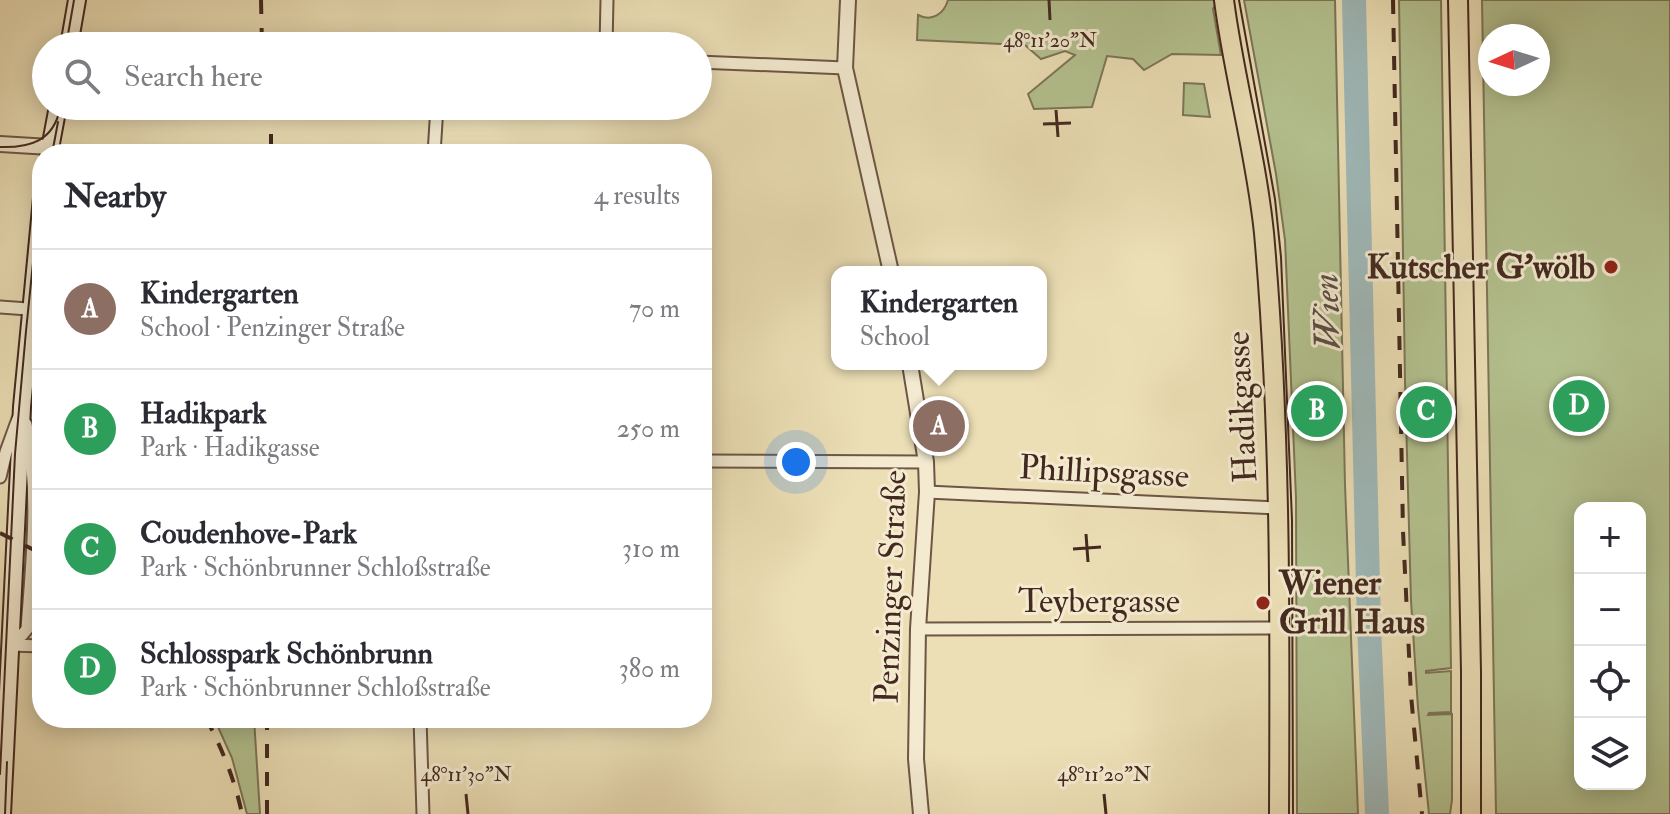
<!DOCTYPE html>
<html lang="en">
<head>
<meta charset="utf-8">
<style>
	body { margin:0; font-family:"IM FELL Double Pica",serif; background:#f7f7f7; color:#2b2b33 }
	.controls { position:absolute; right:24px; bottom:24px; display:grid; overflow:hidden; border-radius:16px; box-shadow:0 4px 20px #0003 }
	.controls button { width:72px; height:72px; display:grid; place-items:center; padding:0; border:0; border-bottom:2px solid #e1e1e2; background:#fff; color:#2b2b33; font:40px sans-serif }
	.compass { position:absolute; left:1478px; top:24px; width:72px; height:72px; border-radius:50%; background:#fff; box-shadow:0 4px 20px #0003; rotate:266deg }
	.you { position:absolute; left:796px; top:462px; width:28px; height:28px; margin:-20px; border:6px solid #fff; border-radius:50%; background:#1a73e8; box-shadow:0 0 0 12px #1a73e833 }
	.badge { display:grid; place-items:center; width:52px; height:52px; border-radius:50%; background:#2563eb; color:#fff; font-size:26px; font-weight:700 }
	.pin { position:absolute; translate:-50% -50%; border:4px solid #fff; box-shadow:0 2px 8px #0006 }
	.popup { position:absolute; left:831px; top:266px; width:216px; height:104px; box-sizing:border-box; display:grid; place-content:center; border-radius:16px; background:#fff; filter:drop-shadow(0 2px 6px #0005); font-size:26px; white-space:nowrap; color:#7c7c81 }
	.popup b { font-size:30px; color:#2b2b33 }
	.popup::after { content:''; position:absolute; left:50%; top:100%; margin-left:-16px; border:16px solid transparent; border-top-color:#fff }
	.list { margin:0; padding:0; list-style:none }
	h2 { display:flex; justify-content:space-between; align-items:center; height:104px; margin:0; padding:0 32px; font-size:34px }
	h2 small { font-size:26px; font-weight:400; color:#7c7c81 }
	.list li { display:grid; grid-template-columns:52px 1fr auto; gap:24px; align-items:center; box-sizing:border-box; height:120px; padding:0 32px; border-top:2px solid #e1e1e2 }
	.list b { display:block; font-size:30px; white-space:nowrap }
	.list p { margin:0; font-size:26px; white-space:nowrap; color:#7c7c81 }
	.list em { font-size:26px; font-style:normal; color:#7c7c81 }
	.icon { flex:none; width:44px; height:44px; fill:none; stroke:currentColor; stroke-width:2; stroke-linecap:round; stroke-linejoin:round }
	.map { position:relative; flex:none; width:1670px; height:814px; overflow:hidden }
	.search { position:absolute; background:#fff; box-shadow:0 4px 20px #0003; left:32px; top:32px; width:680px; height:88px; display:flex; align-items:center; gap:20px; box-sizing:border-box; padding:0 28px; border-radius:44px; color:#7c7c81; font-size:30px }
	.panel { position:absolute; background:#fff; box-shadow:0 4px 20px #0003; left:32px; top:144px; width:680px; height:584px; border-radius:32px }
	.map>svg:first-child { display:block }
</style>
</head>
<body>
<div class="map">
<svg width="1670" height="814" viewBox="0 0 1670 814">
	<rect width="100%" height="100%" fill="#ecdfb6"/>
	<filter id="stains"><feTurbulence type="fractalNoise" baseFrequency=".0025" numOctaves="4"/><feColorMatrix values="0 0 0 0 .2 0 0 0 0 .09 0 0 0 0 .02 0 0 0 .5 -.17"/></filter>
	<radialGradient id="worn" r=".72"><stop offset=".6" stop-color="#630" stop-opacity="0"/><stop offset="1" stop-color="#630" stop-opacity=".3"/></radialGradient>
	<g fill="#b4c290" stroke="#7c7658" stroke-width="2" fill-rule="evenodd">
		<path d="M948,0H1214L1215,5L1213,9L1221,55L1172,54L1144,70L1133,59L1107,56L1092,107L1034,109L1028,94L1075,55L1065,51L1041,59L1025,45L917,40L918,15C932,22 944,14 948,0Z"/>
		<path d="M1244,0H1335L1345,485L1358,814H1297L1296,498L1285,240L1276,174Z"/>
		<path d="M1399,0H1441L1451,668L1426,671V673L1451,671V712L1429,713L1428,715L1452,714V800L1450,814H1429L1418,708L1411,601L1405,381Z"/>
		<path d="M1482,0H1670V814H1496ZM1490,36H1538V84H1490ZM1580,508H1640V784H1580Z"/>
		<path d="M1184,83L1204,84L1210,117L1183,115Z"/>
		<path d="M214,718H254L260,814H247L232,758Z"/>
	</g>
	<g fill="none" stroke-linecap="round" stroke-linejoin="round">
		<path stroke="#9fb9ba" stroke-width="24" d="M1354,0L1369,625L1377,814"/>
		<g stroke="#6d5645" stroke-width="15">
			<g id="minor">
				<path d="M606,46L607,0"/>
				<path d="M698,62L845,68"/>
				<path d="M434,154L437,106"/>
				<path d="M0,307L42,310"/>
				<path d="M702,461L926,462"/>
				<path d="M0,477L6,452L18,419"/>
				<path d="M927,492L1278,508"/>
				<path d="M918,629L1280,628"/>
				<path d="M9,645L22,635L27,629C32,559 40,493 26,424"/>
				<path d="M10,645L42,646"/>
				<path d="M420,718L423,814"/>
			</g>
		</g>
		<g stroke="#6d5645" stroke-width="18">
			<g id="tertiary">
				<path d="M848,0L845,68L891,272"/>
				<path d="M0,144L50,147"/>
				<path d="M910,364L926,462L927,492L918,629L916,759L921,814"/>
			</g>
		</g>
		<g stroke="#43291f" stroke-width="20">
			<g id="secondary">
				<path d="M69,46L77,0"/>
				<path d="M49,154L58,106"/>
				<path d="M2,814L22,407L42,198"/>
			</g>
		</g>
		<g stroke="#43291f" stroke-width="22">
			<g id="primary">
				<path d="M1224,0C1234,78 1256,154 1264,233C1281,426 1280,620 1279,814"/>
				<path d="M1458,0L1471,672V814"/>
			</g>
		</g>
		<use href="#minor" stroke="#f3ead0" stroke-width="11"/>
		<use href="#tertiary" stroke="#f3ead0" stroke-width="14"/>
		<use href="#secondary" stroke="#f3ead0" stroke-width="16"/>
		<use href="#primary" stroke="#ecdfb6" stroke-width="18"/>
		<g stroke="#43291f" stroke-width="2">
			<path d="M1239,0L1275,199L1281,257L1292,520L1293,814"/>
			<path d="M66,46L74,0"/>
			<path d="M0,147C30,148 53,141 60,109"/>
			<path d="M52,154L58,122"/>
			<path d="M0,774L15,454L26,331L42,175"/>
			<path d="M5,814L7,762"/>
		</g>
		<g stroke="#43291f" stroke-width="4" stroke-dasharray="14 14" stroke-linecap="butt">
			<path d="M261,0L262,46"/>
			<path d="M1393,0L1403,531L1411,695L1422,814"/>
			<path d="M271,106V154"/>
			<path d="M0,533L42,554"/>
			<path d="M206,718C222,749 235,780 242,814"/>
			<path d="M267,814V718"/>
		</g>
	</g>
	<path fill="none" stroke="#43291f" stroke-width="3" d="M1049,0L1050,20M1056,110L1058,137M1043,124L1071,123M1086,534L1088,562M1073,549L1101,547M466,794L468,814M1104,794L1106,814"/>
	<g fill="#8f2418" stroke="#f3ead0" stroke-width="3">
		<circle cx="1611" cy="267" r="8"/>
		<circle cx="1263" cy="603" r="8"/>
	</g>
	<g text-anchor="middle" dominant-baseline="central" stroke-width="6" stroke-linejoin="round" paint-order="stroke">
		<g font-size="34" font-weight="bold" fill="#43291f" stroke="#f3ead0" text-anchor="end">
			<text x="1595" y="267">Kutscher G'wölb</text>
			<text x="1279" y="583" text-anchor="start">Wiener<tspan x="1279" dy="39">Grill Haus</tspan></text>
		</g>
		<g font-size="34" fill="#43291f" stroke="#f3ead0">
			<text transform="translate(1242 407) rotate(-93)">Hadikgasse</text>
			<text transform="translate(1104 472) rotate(3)">Phillipsgasse</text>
			<text transform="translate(891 587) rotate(-88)">Penzinger Straße</text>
			<text x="1099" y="601">Teybergasse</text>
		</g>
		<g font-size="36" font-style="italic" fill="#5a4d46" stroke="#f3ead0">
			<text transform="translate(1327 312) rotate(-92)">Wien</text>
		</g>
	</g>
	<g font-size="20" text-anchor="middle" fill="#43291f" stroke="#f3ead0" stroke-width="6" stroke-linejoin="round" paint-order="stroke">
		<text x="1050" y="47">48°11'20"N</text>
		<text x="466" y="781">48°11'30"N</text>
		<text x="1104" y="781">48°11'20"N</text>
	</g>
	<rect width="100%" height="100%" filter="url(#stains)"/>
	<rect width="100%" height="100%" fill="url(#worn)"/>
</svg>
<div class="controls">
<button>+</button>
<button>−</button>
<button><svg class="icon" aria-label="locate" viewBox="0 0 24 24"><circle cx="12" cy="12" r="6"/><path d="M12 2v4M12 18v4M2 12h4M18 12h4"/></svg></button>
<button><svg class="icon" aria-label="layers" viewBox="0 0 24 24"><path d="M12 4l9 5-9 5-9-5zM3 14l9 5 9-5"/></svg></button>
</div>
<svg class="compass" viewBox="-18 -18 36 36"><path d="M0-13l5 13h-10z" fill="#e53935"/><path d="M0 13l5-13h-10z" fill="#7c7c81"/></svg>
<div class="you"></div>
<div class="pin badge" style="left:939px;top:426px;background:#8d6e63">A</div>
<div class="popup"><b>Kindergarten</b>School</div>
<div class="pin badge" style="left:1317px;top:411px;background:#2e9e5b">B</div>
<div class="pin badge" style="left:1426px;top:412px;background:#2e9e5b">C</div>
<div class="pin badge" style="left:1579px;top:406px;background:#2e9e5b">D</div>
<div class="search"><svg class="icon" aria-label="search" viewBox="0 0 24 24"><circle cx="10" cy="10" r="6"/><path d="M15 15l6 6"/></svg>Search here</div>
<section class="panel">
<h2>Nearby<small>4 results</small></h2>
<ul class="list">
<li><span class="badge" style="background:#8d6e63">A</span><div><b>Kindergarten</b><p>School · Penzinger Straße</p></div><em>70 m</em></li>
<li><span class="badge" style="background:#2e9e5b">B</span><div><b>Hadikpark</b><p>Park · Hadikgasse</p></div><em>250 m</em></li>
<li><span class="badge" style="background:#2e9e5b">C</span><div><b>Coudenhove-Park</b><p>Park · Schönbrunner Schloßstraße</p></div><em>310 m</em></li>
<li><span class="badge" style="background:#2e9e5b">D</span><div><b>Schlosspark Schönbrunn</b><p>Park · Schönbrunner Schloßstraße</p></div><em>380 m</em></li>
</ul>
</section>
</div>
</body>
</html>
